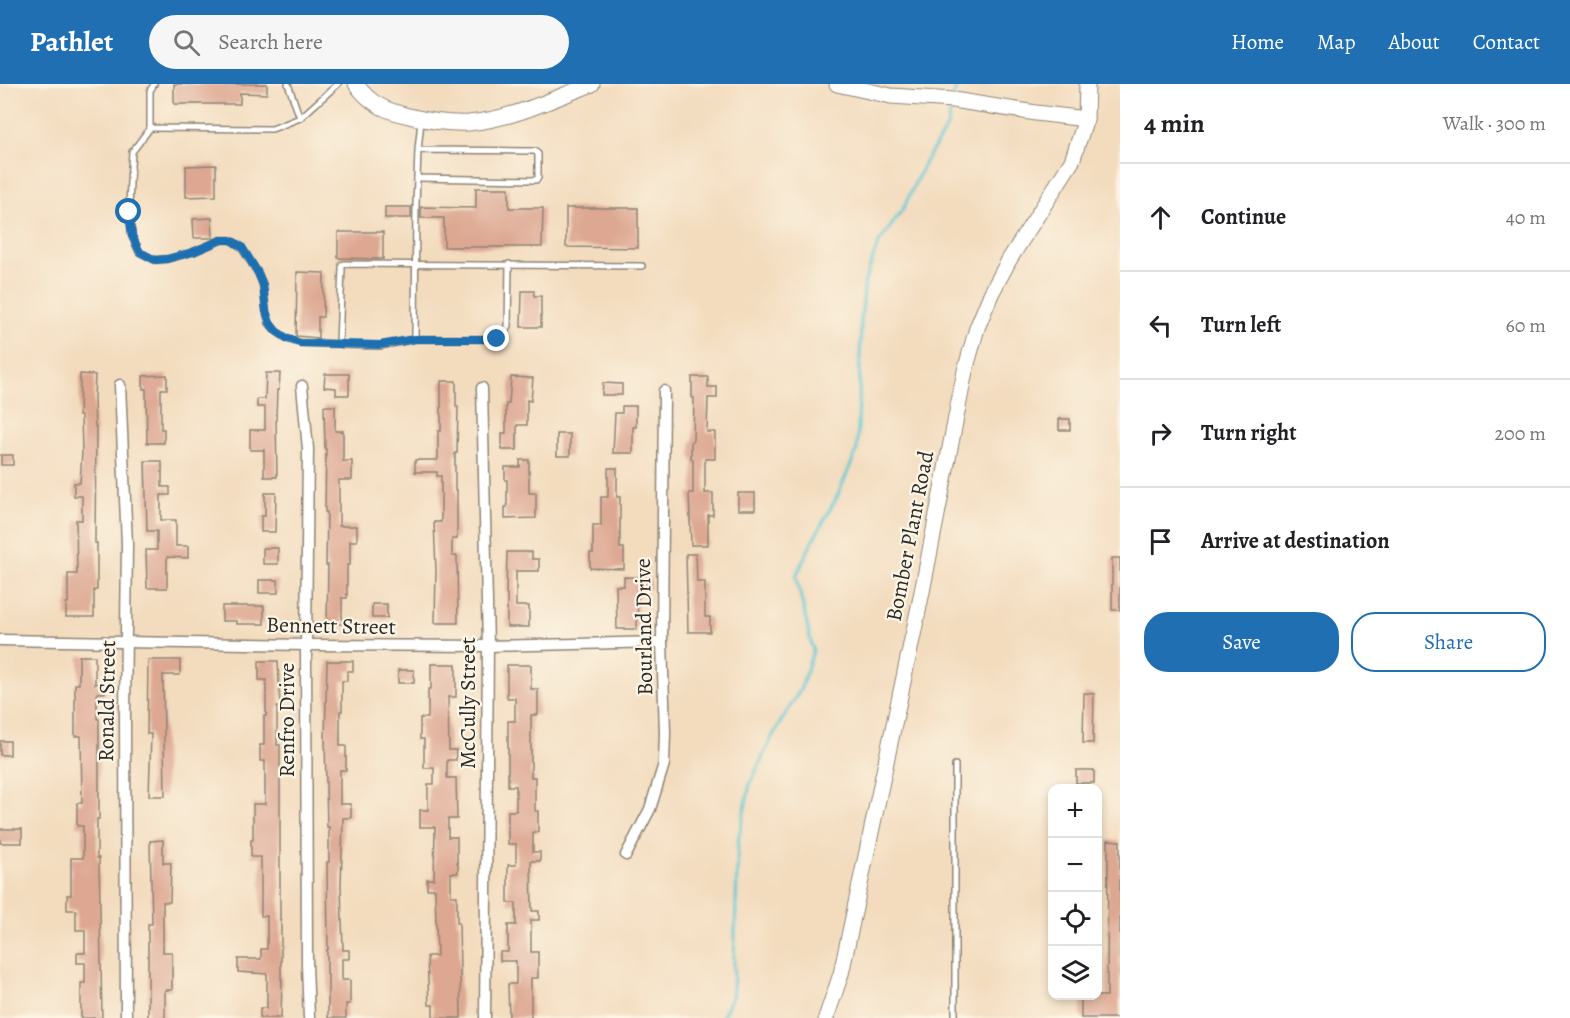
<!DOCTYPE html>
<html lang="en">
<head>
<meta charset="utf-8">
<style>
	body { margin:0; font-family:Alegreya,serif; background:#f6f6f6; color:#202124 }
	.controls { position:absolute; right:18px; bottom:18px; display:grid; overflow:hidden; border-radius:12px; box-shadow:0 3px 9px #0003 }
	.controls button { width:54px; height:54px; display:grid; place-items:center; padding:0; border:0; border-bottom:2px solid #e0e0e0; background:#fff; color:#202124; font:30px sans-serif }
	.stop { position:absolute; width:18px; height:18px; margin:-14px; border:4px solid #1f6fb2; border-radius:50%; background:#fff }
	.stop.end { background:#1f6fb2; border-color:#fff; box-shadow:0 2px 6px #0008 }
	.list { margin:0; padding:0; list-style:none }
	h2 { display:flex; justify-content:space-between; align-items:center; height:78px; margin:0; padding:0 24px; font-size:26px }
	h2 small { font-size:20px; font-weight:400; color:#757577 }
	.list li { display:grid; grid-template-columns:39px 1fr auto; gap:18px; align-items:center; box-sizing:border-box; height:108px; padding:0 24px; border-top:2px solid #e0e0e0 }
	.list b { display:block; font-size:22px; white-space:nowrap }
	.list em { font-size:20px; font-style:normal; color:#757577 }
	.actions { display:flex; gap:12px; padding:18px 24px }
	.actions a { flex:1; padding:14px 0; border:2px solid #1f6fb2; border-radius:24px; text-align:center; font-size:21px; color:#1f6fb2 }
	.actions .main { background:#1f6fb2; color:#fff }
	.icon { flex:none; width:33px; height:33px; fill:none; stroke:currentColor; stroke-width:2; stroke-linecap:round; stroke-linejoin:round }
	.map { position:relative; flex:none; width:1120px; height:934px; overflow:hidden }
	header { display:flex; align-items:center; gap:36px; box-sizing:border-box; height:84px; padding:0 30px; background:#1f6fb2; color:#fff }
	header strong { font-size:28px }
	nav { display:flex; gap:33px; margin-inline-start:auto; font-size:21px }
	.search { width:420px; height:54px; background:#f6f6f6; display:flex; align-items:center; gap:15px; box-sizing:border-box; padding:0 21px; border-radius:33px; color:#757577; font-size:22px }
	main { display:flex }
	aside { flex:1; background:#fff }
	.map>svg:first-child { display:block }
</style>
</head>
<body>
<header>
<strong>Pathlet</strong>
<div class="search"><svg class="icon" aria-label="search" viewBox="0 0 24 24"><circle cx="10" cy="10" r="6"/><path d="M15 15l6 6"/></svg>Search here</div>
<nav><a>Home</a><a>Map</a><a>About</a><a>Contact</a></nav>
</header>
<main>
<div class="map">
<svg width="1120" height="934" viewBox="0 0 1120 934">
	<rect width="100%" height="100%" fill="#fcf5e5"/>
	<filter id="ink" filterUnits="userSpaceOnUse"><feTurbulence type="fractalNoise" baseFrequency=".0167" numOctaves="2"/><feDisplacementMap in="SourceGraphic" scale="12" xChannelSelector="R" yChannelSelector="G"/><feConvolveMatrix kernelMatrix="1 2 1 2 8 2 1 2 1" color-interpolation-filters="sRGB"/></filter>
	<filter id="wash" filterUnits="userSpaceOnUse"><feTurbulence type="fractalNoise" baseFrequency=".008" numOctaves="4" result="noise"/><feDisplacementMap in="SourceGraphic" scale="24" xChannelSelector="R" yChannelSelector="G"/><feGaussianBlur stdDeviation="1.35" result="paint"/><feColorMatrix in="noise" values="0 0 0 0 0 0 0 0 0 0 0 0 0 0 0 0 0 1.4 0 .05"/><feComposite in="paint" operator="in"/></filter>
	<g filter="url(#wash)">
		<rect width="100%" height="100%" fill="#f3dcbe"/>
		<g fill="none" stroke-linecap="round" stroke-linejoin="round">
			<g stroke="#5ac6d2" stroke-width="3">
				<path d="M954,11L956,0"/>
				<path d="M722,934L733,910L738,757L750,700L773,651L801,604L813,567L796,492L812,458L837,413L857,366L859,316L861,235L865,197L878,160L903,125L925,78L947,43L951,26"/>
			</g>
		</g>
		<g id="blocks">
			<g fill="#dda792">
				<path d="M174,0H267V10L240,9V20H174Z"/>
				<path d="M216,81V112L186,113V82Z"/>
				<path d="M476,104H509V124H543L542,163H444V134H421V123L476,124Z"/>
				<rect x="385" y="123" width="26" height="11"/>
				<path d="M566,124H638V164L566,163Z"/>
				<path d="M212,134L213,154H194L193,135Z"/>
				<path d="M338,148H383V175L338,174Z"/>
				<path d="M297,188L324,189L323,233H318V254L296,252Z"/>
				<path d="M522,207H534V212H541V243H521Z"/>
				<path d="M266,289H280L279,306H277L276,334L277,393H264V366H250V346H265V323H257V315H265Z"/>
				<path d="M80,290L95,291L94,315L95,343H96L95,459H97V506H94V533H66V519H68V490H77L76,436H82V412H74V399H80L82,368L81,332H79Z"/>
				<path d="M325,290H349V311H336V304L324,303Z"/>
				<path d="M167,291V305H161V345H164V359H147L146,305H143V292Z"/>
				<path d="M511,293L533,294L531,317L527,316V341H517V366H502V349H506V320H509Z"/>
				<path d="M692,293H708V303H717V314H708L707,348H715V375H705V409H713V431H708V461H691L689,409H693V375H691V357H693L694,314H692Z"/>
				<path d="M441,297H456V323H458L457,369H455V406H457V455H452V472H457L458,539H435L436,486L434,438H441V392H437V388H415V376H437L438,375V347H441Z"/>
				<path d="M603,299L622,300V311H602Z"/>
				<path d="M324,322H335V347H343V377H352V396H339V442H357V457H350V481H347V514H342V540H327L328,481H326L327,428H325L326,365H325Z"/>
				<path d="M622,322H636V343H633V369H613L615,329H622Z"/>
				<rect x="1059" y="335" width="11" height="11"/>
				<rect x="557" y="350" width="13" height="22"/>
				<rect x="1" y="371" width="12" height="10"/>
				<path d="M520,376H529V409H536V434L505,435V423H507V396H505V383H520Z"/>
				<path d="M145,377H162V403H170V411H161V436H176V462H188V474L167,473V504H147L146,466H157V447H147Z"/>
				<path d="M608,384H617V413H620V464H624V485L590,484V469H593V441H601V413H608Z"/>
				<path d="M265,409H276L275,448H261V432H265Z"/>
				<rect x="738" y="409" width="17" height="17"/>
				<rect x="263" y="464" width="15" height="16"/>
				<path d="M507,468H532V475H539V487H516V522H529V543H507V510H506Z"/>
				<path d="M686,470H696L697,498H705V533H710V548H688Z"/>
				<rect x="1112" y="474" width="8" height="52"/>
				<path d="M624,493L651,494L650,505H638L637,545H617L616,502H624Z"/>
				<rect x="259" y="496" width="19" height="13"/>
				<rect x="372" y="520" width="15" height="14"/>
				<path d="M222,522H264V540H237V537H222Z"/>
				<path d="M79,572H95V600H105V609H97V635H99V735H97V774H99L102,934H81V899H85V879H77V869H85V846H76V826H67V811H71V774H83V742H77V719H82L81,652H75V600H79Z"/>
				<path d="M148,576H180V591H163L165,712H149L151,650H147Z"/>
				<path d="M259,577H278L280,623H277V661H280V837H281V895H282L281,934H260V924H267V890L238,888V875H261V865H267V832H261V773H251V756H253V720H265V677H260V661H264V632H266V596H259Z"/>
				<path d="M327,577H353V587H347V597H342V627H340V662H346V686H340V720H351V734H343L341,802L343,866H349V875H342V896H350V920H346V934H328V890H327V866H328L327,778H329V743H327L325,656Z"/>
				<path d="M431,580H456V613H448L449,666H456V676H447V694H456L457,735H448V753H457V779H458V789H451V812H457V839H459L461,934H433V921H429L427,872H437L435,805H427V795H434L435,743H420V726H428V700H434V684H424V655H420V634H428V605H431Z"/>
				<path d="M507,581H531V605H538V631H531V693H535V727H538V748H533V768H540V777H531L532,827H539V836H531V868H538V894H531V934H509L508,900H516V877H500V868H508V841H516V819H508V781H516V760H508V727H516V702H508V637H515V614H507Z"/>
				<rect x="398" y="586" width="16" height="13"/>
				<path d="M1084,609L1094,610L1093,659H1083Z"/>
				<rect x="0" y="657" width="10" height="14"/>
				<rect x="1076" y="686" width="18" height="13"/>
				<rect x="0" y="745" width="22" height="14"/>
				<path d="M163,756V779H171L170,818H163V868H172V906H165V934H148V840H152L150,757Z"/>
				<path d="M1108,756L1120,757V934H1081V912H1107Z"/>
			</g>
		</g>
	</g>
	<g filter="url(#ink)">
		<use href="#blocks" fill-opacity="0" stroke="#8f8474" stroke-width="1.5"/>
		<g fill="none" stroke-linecap="round" stroke-linejoin="round">
			<g stroke="#8f8474" stroke-width="8">
				<g id="lane">
					<path d="M154,0L150,7V44L272,45L300,34"/>
					<path d="M288,0L300,34L338,0"/>
					<path d="M150,44L132,68L130,97L129,128L132,152L139,168L155,176L167,175L193,168L221,156H230L234,158L241,163L258,189L263,201L266,227L269,239L276,247L288,255L300,259L340,260"/>
					<path d="M418,66L535,67L538,70V94L536,96L417,94L418,66L421,37"/>
					<path d="M509,180L508,242L502,255H415L380,262L343,261L339,258L342,185V181L344,180L642,182"/>
					<path d="M415,255L416,121L417,94"/>
					<path d="M955,681V934"/>
				</g>
			</g>
			<g stroke="#8f8474" stroke-width="13">
				<g id="street">
					<path d="M120,301L127,460L125,632L126,934"/>
					<path d="M302,302L308,365L306,561L307,881L309,934"/>
					<path d="M482,304L488,562L485,934"/>
					<path d="M0,556L306,561L488,562L662,558"/>
					<path d="M626,771L650,725L664,680L665,648L662,558L664,307"/>
				</g>
			</g>
			<g stroke="#8f8474" stroke-width="17">
				<g id="secondary">
					<path d="M356,0C370,20 386,27 409,32C429,37 449,40 469,39C512,35 553,15 592,0"/>
					<path d="M837,0L891,12L953,16L1036,29L1086,35"/>
					<path d="M826,934L841,890L921,513L965,287L977,244L991,210L1009,176L1072,77L1086,35L1087,0"/>
				</g>
			</g>
			<use href="#lane" stroke="#fff" stroke-width="5"/>
			<use href="#street" stroke="#fff" stroke-width="10"/>
			<use href="#secondary" stroke="#fff" stroke-width="15"/>
		</g>
	</g>
	<g fill="none" stroke-linecap="round" stroke-linejoin="round" filter="url(#ink)">
		<path stroke="#1f6fb2" stroke-width="8" d="M129,128L132,152L140,168L155,176L167,175L193,168L221,156H230L234,158L242,163L258,189L263,201L266,227L270,239L276,247L288,255L300,259L380,261L415,255H497"/>
	</g>
	<g text-anchor="middle" dominant-baseline="central" stroke-width="4.5" stroke-linejoin="round" paint-order="stroke">
		<g font-size="22" fill="#2b2b2b" stroke="#fcf5e5">
			<text transform="translate(910 452) rotate(-79)">Bomber Plant Road</text>
			<text transform="translate(331 542) rotate(1)">Bennett Street</text>
			<text transform="translate(644 543) rotate(-91)">Bourland Drive</text>
			<text transform="translate(107 617) rotate(-89)">Ronald Street</text>
			<text transform="translate(468 619) rotate(-90)">McCully Street</text>
			<text transform="translate(287 636) rotate(-90)">Renfro Drive</text>
		</g>
	</g>
</svg>
<div class="controls">
<button>+</button>
<button>−</button>
<button><svg class="icon" aria-label="locate" viewBox="0 0 24 24"><circle cx="12" cy="12" r="6"/><path d="M12 2v4M12 18v4M2 12h4M18 12h4"/></svg></button>
<button><svg class="icon" aria-label="layers" viewBox="0 0 24 24"><path d="M12 4l9 5-9 5-9-5zM3 14l9 5 9-5"/></svg></button>
</div>
<div class="stop" style="left:129px;top:128px"></div>
<div class="stop end" style="left:497px;top:255px"></div>
</div>
<aside>
<h2>4 min<small>Walk · 300 m</small></h2>
<ul class="list">
<li><svg class="icon" aria-label="ahead" viewBox="0 0 24 24"><path d="M12 20V5M6 11l6-6 6 6"/></svg><div><b>Continue</b></div><em>40 m</em></li>
<li><svg class="icon" aria-label="left" viewBox="0 0 24 24"><path d="M17 20v-9H6M10 6l-5 5 5 5"/></svg><div><b>Turn left</b></div><em>60 m</em></li>
<li><svg class="icon" aria-label="right" viewBox="0 0 24 24"><path d="M7 20v-9h11M14 6l5 5-5 5"/></svg><div><b>Turn right</b></div><em>200 m</em></li>
<li><svg class="icon" aria-label="arrive" viewBox="0 0 24 24"><path d="M6 21V4h12l-3 4 3 4H6"/></svg><div><b>Arrive at destination</b></div></li>
</ul>
<div class="actions"><a class="main">Save</a><a>Share</a></div>
</aside>
</main>
</body>
</html>
